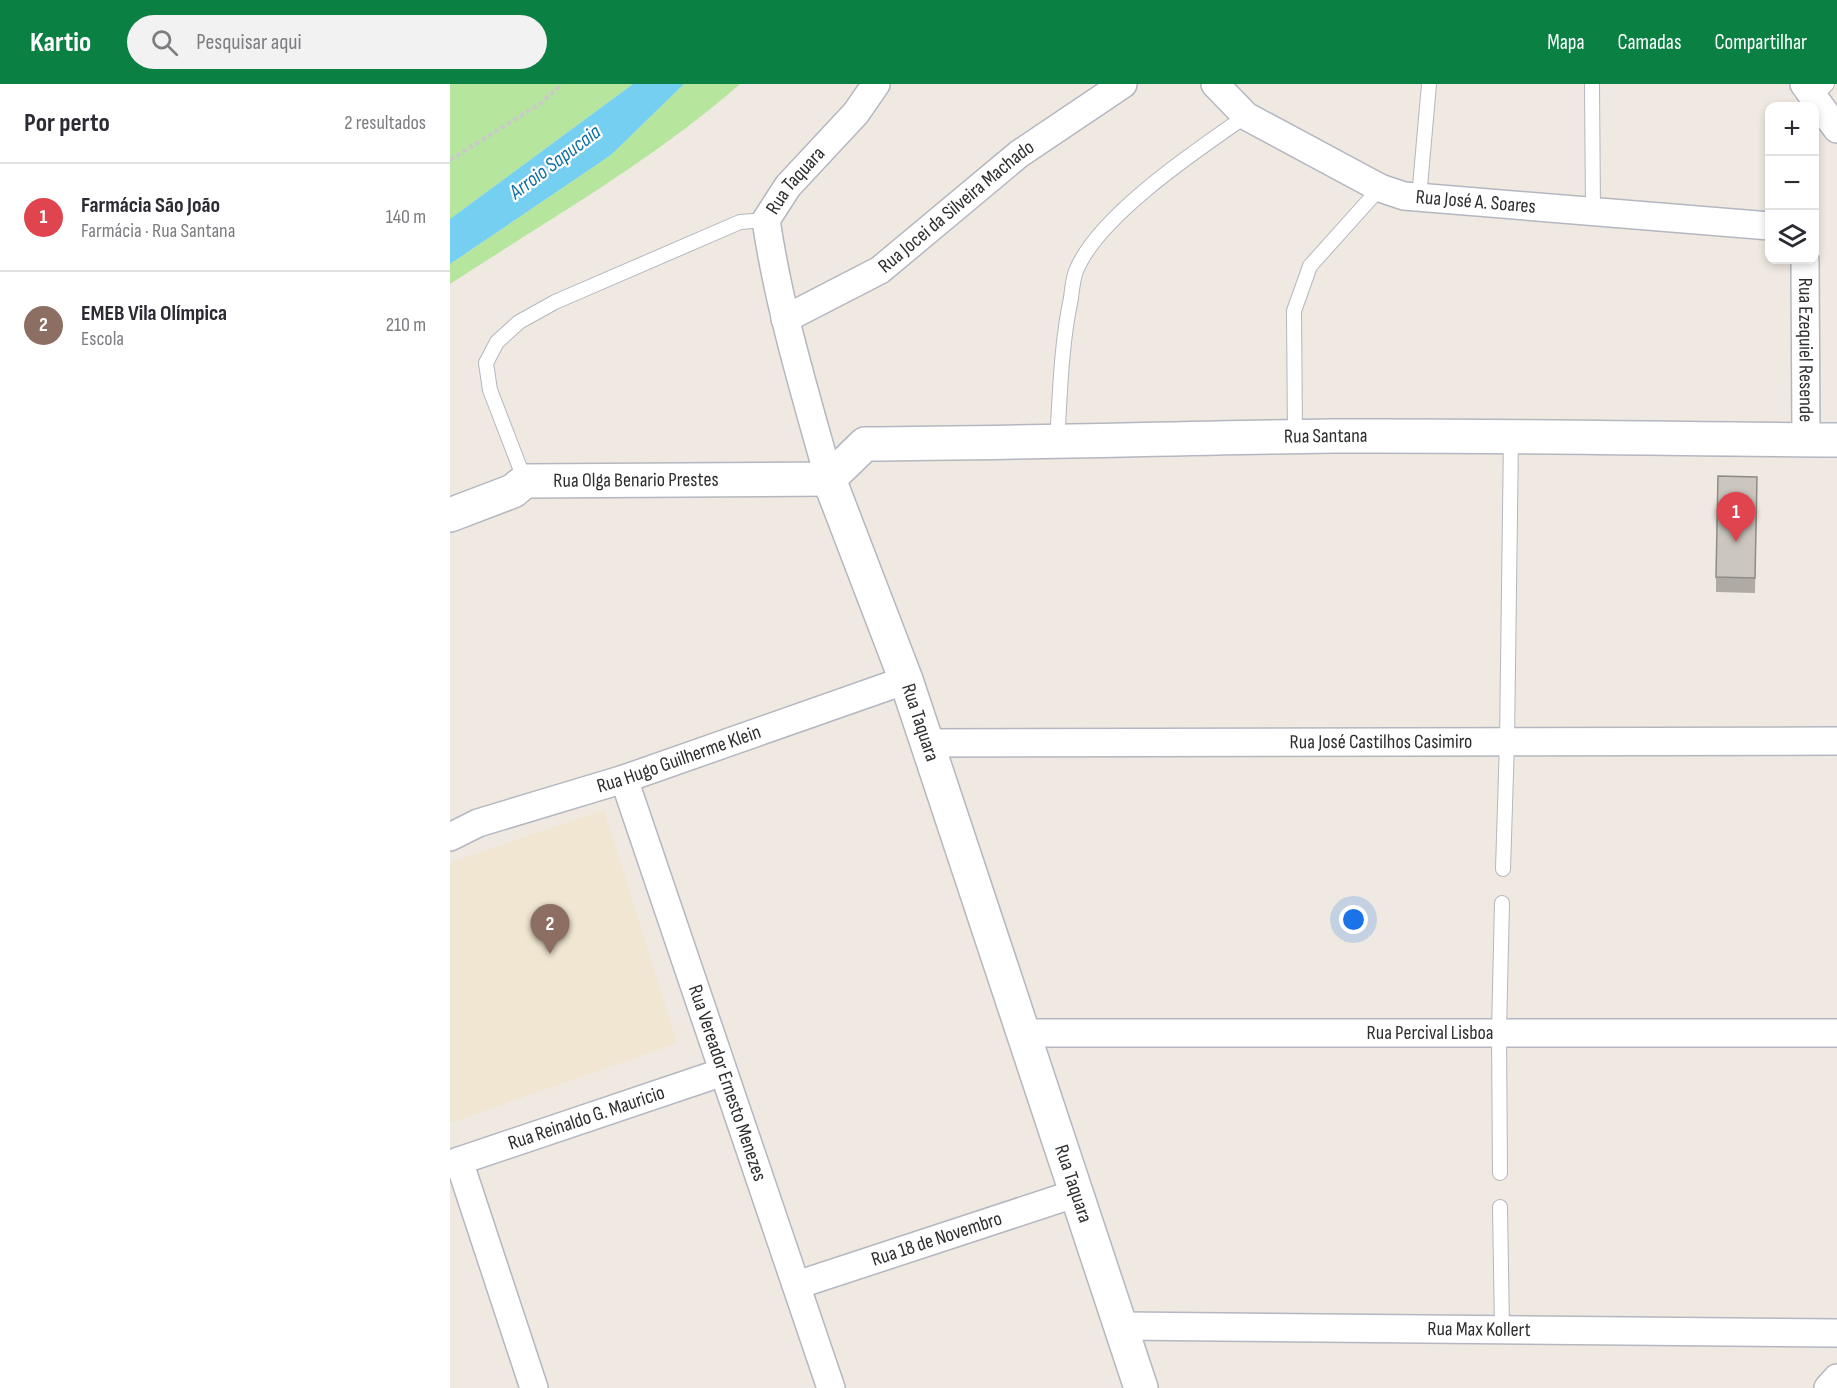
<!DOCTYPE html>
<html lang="pt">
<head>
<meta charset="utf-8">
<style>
	body { margin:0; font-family:"Sofia Sans Condensed",sans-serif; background:#f2f2f3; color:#2b2b33 }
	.controls { position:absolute; right:18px; top:18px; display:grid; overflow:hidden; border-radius:12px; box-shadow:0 3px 9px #0003 }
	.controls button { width:54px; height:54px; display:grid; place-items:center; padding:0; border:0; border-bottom:2px solid #e1e1e2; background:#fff; color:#2b2b33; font:30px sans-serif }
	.you { position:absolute; left:904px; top:836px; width:21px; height:21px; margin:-15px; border:4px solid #fff; border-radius:50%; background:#1a73e8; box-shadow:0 0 0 9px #1a73e833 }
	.badge { display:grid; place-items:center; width:39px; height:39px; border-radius:50%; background:#0b8043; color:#fff; font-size:20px; font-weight:700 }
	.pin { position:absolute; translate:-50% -50px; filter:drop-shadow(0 2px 3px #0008) }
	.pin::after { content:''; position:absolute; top:32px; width:21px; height:18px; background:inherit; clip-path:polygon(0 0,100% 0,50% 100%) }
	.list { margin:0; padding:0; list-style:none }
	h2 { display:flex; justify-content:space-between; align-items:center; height:78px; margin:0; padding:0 24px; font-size:26px }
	h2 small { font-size:20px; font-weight:400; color:#7c7c81 }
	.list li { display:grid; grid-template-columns:39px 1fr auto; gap:18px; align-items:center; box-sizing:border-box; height:108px; padding:0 24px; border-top:2px solid #e1e1e2 }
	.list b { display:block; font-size:22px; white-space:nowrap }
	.list p { margin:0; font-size:20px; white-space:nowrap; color:#7c7c81 }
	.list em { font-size:20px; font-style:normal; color:#7c7c81 }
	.icon { flex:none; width:33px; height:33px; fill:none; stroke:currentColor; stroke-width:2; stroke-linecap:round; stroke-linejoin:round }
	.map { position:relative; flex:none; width:1387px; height:1304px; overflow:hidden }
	header { display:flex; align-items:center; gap:36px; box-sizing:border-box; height:84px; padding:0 30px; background:#0b8043; color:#fff }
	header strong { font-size:28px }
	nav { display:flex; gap:33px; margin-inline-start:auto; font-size:21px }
	.search { width:420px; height:54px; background:#f2f2f3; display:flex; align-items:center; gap:15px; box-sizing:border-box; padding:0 21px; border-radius:33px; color:#7c7c81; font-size:22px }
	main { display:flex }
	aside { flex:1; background:#fff }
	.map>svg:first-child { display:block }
</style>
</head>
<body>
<header>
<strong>Kartio</strong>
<div class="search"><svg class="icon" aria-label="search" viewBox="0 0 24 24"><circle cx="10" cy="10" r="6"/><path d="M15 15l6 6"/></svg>Pesquisar aqui</div>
<nav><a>Mapa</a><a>Camadas</a><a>Compartilhar</a></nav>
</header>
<main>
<aside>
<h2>Por perto<small>2 resultados</small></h2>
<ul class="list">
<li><span class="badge" style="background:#e0444e">1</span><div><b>Farmácia São João</b><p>Farmácia · Rua Santana</p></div><em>140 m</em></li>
<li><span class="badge" style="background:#8d6e63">2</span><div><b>EMEB Vila Olímpica</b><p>Escola</p></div><em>210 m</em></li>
</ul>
</aside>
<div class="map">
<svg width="1387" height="1304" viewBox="0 0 1387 1304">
	<rect width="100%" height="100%" fill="#efe9e1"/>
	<path fill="#f0e6d1" d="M154,726L227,959L0,1039V781L5,777Z"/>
	<g fill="#b6e59e">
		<path d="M0,0H183L0,135Z"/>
		<path d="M234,0H290C202,77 98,136 0,200V180L161,71Z"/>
	</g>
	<path fill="#75cff0" d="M183,0H234L161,71L0,180V135Z"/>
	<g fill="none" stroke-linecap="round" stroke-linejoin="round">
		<g stroke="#b4b7c1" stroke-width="16">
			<g id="service">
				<path d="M1142,0L1143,128"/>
				<path d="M1363,14L1377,0"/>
				<path d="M969,114L979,0"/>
				<path d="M845,352L844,227L860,182L930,104"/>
				<path d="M607,359C610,310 611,261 621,214C622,205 623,195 626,187C648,132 747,66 796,32"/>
				<path d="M75,397L40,306L36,279L47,258L69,238L105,218L290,138L316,136"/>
				<path d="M1053,785L1057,658L1061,352"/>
				<path d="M1050,1089L1049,948L1052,819"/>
				<path d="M1050,1123L1052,1245"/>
			</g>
		</g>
		<g stroke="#b4b7c1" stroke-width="30">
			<g id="minor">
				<path id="s1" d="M765,0L796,32L930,104L954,112L1320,142"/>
				<path d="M1354,0L1387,45"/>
				<path id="s2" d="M1355,176L1356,356"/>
				<path id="s3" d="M335,235L430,186L569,70L673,0"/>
				<path id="s4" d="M379,395C355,309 329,224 316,136L338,102L406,29L426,0"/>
				<path id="s5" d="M477,659L1387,657"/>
				<path id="s6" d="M174,695L381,1304"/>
				<path id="s7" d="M0,753L28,739L174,695L456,596"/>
				<path id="s8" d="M574,949H1387"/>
				<path d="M9,1077L84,1304"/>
				<path id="s9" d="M0,1080L273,988"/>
				<path id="s10" d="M347,1201L627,1109"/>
				<path id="s11" d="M671,1242L1387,1249"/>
				<path d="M1378,1304L1387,1294"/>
			</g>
		</g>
		<g stroke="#b4b7c1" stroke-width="36">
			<g id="tertiary">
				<path id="s12" d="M379,395L456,596L477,659L691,1304"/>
			</g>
		</g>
		<g stroke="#b4b7c1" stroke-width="36">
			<g id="secondary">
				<path id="s13" d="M0,431L63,407L75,397L379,395L415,360C572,359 728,354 884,352C1052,351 1219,355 1387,356"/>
			</g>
		</g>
		<path stroke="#c9c9c9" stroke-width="4" stroke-dasharray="4.5 3" stroke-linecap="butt" d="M0,76L91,19L112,0"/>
		<use href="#service" stroke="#fff" stroke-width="14"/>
		<use href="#minor" stroke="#fff" stroke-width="27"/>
		<use href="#tertiary" stroke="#fff" stroke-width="33"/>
		<use href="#secondary" stroke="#fff" stroke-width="33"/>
	</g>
	<path fill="#afaba4" d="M1307,393L1305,509L1266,508V493Z"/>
	<path fill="#cbc7bf" stroke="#8e8b86" stroke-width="1.5" d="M1268,392L1307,393L1305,494L1266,493Z"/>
	<g text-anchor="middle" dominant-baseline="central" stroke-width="4.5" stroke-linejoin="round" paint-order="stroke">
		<g font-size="20" fill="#2e2e2e" stroke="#fff">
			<text stroke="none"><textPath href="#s4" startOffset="316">Rua Taquara</textPath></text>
			<text stroke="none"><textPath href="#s1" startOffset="294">Rua José A. Soares</textPath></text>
			<text stroke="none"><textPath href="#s3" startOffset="206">Rua Jocei da Silveira Machado</textPath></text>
			<text stroke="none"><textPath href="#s2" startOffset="90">Rua Ezequiel Resende</textPath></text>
			<text stroke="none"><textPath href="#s13" startOffset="898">Rua Santana</textPath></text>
			<text stroke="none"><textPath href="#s13" startOffset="194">Rua Olga Benario Prestes</textPath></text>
			<text stroke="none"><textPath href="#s12" startOffset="260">Rua Taquara</textPath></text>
			<text stroke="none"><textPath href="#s5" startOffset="454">Rua José Castilhos Casimiro</textPath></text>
			<text stroke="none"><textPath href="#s7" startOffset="242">Rua Hugo Guilherme Klein</textPath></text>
			<text stroke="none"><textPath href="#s8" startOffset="406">Rua Percival Lisboa</textPath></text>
			<text stroke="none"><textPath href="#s6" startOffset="321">Rua Vereador Ernesto Menezes</textPath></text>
			<text stroke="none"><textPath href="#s9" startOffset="144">Rua Reinaldo G. Mauricio</textPath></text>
			<text stroke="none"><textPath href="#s12" startOffset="746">Rua Taquara</textPath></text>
			<text stroke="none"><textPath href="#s10" startOffset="147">Rua 18 de Novembro</textPath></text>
			<text stroke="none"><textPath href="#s11" startOffset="358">Rua Max Kollert</textPath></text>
		</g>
		<g font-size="21" font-style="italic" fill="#0d6fa3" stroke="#fff">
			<text transform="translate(105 78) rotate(-37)">Arroio Sapucaia</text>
		</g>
	</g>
</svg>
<div class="controls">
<button>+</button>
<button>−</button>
<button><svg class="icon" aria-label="layers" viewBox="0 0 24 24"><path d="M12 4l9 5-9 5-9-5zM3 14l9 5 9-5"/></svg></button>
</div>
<div class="you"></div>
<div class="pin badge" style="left:1286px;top:458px;background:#e0444e">1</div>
<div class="pin badge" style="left:100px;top:870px;background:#8d6e63">2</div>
</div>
</main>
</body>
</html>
